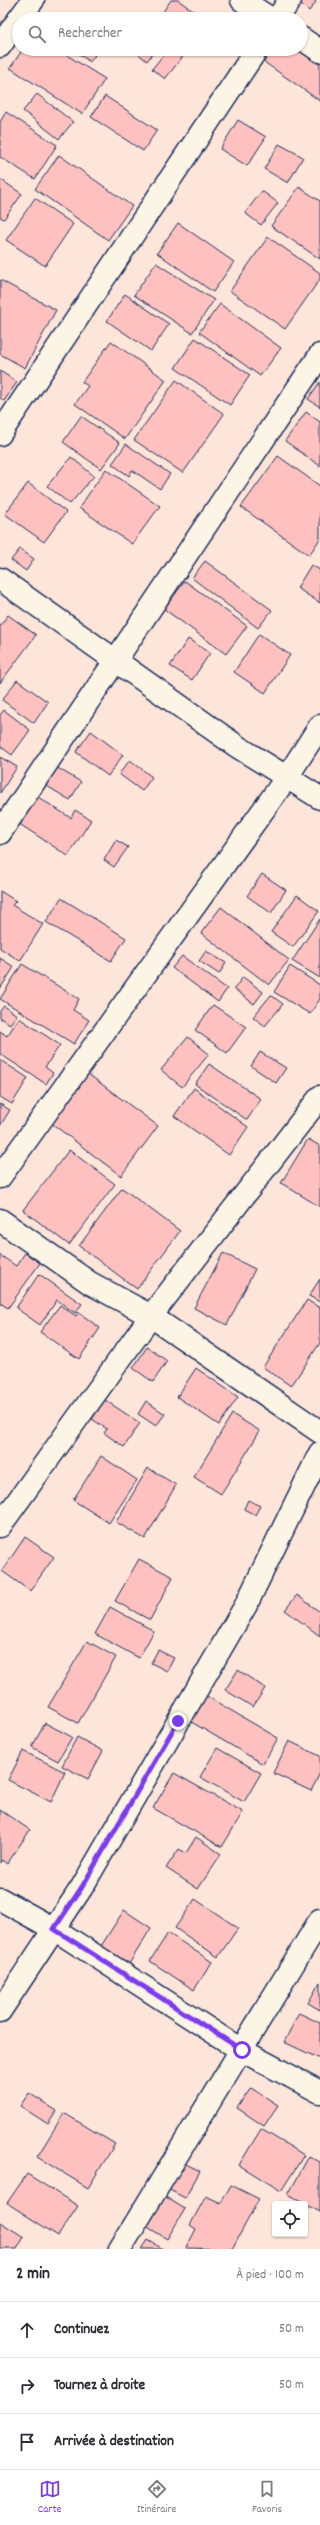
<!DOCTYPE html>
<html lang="fr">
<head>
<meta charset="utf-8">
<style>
	body { margin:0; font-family:Dekko,sans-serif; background:#f7f7f7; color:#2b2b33 }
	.controls { position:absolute; right:12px; bottom:12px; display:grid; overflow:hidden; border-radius:4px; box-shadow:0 1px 3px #0004 }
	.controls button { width:36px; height:36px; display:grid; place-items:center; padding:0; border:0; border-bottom:1px solid #e1e1e2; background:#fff; color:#2b2b33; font:20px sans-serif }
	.stop { position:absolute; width:12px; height:12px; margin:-9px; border:3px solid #7c3aed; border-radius:50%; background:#fff }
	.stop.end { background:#7c3aed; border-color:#fff; box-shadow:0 1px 4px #0008 }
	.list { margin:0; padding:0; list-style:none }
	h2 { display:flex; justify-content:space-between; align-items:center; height:52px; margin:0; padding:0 16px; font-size:17px }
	h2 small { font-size:13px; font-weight:400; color:#7c7c81 }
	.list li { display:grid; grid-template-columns:26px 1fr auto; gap:12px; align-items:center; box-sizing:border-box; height:56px; padding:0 16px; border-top:1px solid #e1e1e2 }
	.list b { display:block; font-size:15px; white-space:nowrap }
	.list em { font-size:13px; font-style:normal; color:#7c7c81 }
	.icon { flex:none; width:22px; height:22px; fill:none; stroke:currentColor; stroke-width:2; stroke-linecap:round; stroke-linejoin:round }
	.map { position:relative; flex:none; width:320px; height:2249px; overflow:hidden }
	.search { position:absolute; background:#fff; box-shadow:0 1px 3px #0004; left:12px; right:12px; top:12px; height:44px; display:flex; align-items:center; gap:10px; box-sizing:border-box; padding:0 14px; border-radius:22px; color:#7c7c81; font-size:15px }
	.sheet { height:220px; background:#fff }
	nav { display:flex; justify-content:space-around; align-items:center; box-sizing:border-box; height:56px; border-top:1px solid #e1e1e2; background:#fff; font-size:11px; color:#7c7c81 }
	nav a { display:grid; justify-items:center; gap:2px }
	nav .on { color:#7c3aed }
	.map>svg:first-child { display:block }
</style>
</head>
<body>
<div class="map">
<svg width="320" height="2249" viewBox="0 0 320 2249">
	<rect width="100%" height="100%" fill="#fde5da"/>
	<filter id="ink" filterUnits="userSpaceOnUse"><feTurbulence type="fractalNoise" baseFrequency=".025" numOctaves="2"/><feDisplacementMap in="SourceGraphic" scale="8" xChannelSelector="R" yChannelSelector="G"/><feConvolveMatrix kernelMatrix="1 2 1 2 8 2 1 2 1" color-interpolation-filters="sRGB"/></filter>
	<g filter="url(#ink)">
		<g fill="#fec1bf" stroke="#1b2f5e">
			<path d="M171,0H178L199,15L197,19H158Z"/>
			<path d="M297,0H314L316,2L309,11Z"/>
			<path d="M23,49H57L105,79L82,114L10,68Z"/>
			<path d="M72,49H99L90,62Z"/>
			<path d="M132,49H156L147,61Z"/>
			<path d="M168,49H177L184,55L165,79L152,69Z"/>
			<path d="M273,49H297L320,65V101L264,62Z"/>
			<path d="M37,94L73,122L59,139L23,111Z"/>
			<path d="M105,96L157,130L143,151L91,117Z"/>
			<path d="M6,112L57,145L35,179L0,157V122Z"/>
			<path d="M238,120L266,137L247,166L220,149Z"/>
			<path d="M279,144L303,157L288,183L264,169Z"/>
			<path d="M59,155L132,206L108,240L35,189Z"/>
			<path d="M0,179L22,194L4,219L0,217Z"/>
			<path d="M299,187L320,201V259L271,226Z"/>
			<path d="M262,191L278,203L261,225L245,213Z"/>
			<path d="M35,198L73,224L45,266L6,240Z"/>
			<path d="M178,223L234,262L213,292L157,253Z"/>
			<path d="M268,237L320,273V279L285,329L230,291Z"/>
			<path d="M156,263L214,300L192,333L134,295Z"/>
			<path d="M0,280L56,310L25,368L0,354Z"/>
			<path d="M125,294L169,324L151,351L107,321Z"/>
			<path d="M220,304L281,348L260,376L199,332Z"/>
			<path d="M195,338L250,375L230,405L175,368Z"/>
			<path d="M111,341L166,380L125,439L75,404L88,386L82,382Z"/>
			<path d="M0,371L17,382L4,401L0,398Z"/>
			<path d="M176,380L224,414L183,473L134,440Z"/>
			<path d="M320,382V407L308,399Z"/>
			<path d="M306,412L320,422V466L285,441Z"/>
			<path d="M81,416L120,443L101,469L63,442Z"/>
			<path d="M126,444L170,474L160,489L132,470L129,476L112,464Z"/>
			<path d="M278,456L320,486V539L309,555L241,507Z"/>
			<path d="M71,457L94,476L70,504L47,486Z"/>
			<path d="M106,469L160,506L132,544L79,508Z"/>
			<path d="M28,483L66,512L44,542L5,514Z"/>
			<path d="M20,549L34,559L26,571L11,560Z"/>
			<path d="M205,561L272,610L258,628L192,578Z"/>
			<path d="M311,565L320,570V603L297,588Z"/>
			<path d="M185,581L247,626L226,654L164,609Z"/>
			<path d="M8,615L36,635L0,683V626Z"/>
			<path d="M259,634L290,655L265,693L234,672Z"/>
			<path d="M188,639L210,653L192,680L170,666Z"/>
			<path d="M17,680L48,702L34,723L2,700Z"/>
			<path d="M4,710L30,730L12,755L0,746V715Z"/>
			<path d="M91,731L123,755L108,776L76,752Z"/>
			<path d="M0,757L17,767L0,793Z"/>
			<path d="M130,760L152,777L142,791L119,774Z"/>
			<path d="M56,767L81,782L70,800L45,785Z"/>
			<path d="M33,794L71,818L75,810L91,820L68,856L15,821Z"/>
			<path d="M116,840L128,847L114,867L104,860Z"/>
			<path d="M262,874L286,890L271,913L247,896Z"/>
			<path d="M0,891L16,901L12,905L43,924L20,961L0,948Z"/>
			<path d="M297,895L319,911L293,947L271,932Z"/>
			<path d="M61,898L126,938L111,961L46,922Z"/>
			<path d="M221,907L289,960L269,985L201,933Z"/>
			<path d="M320,919V978L292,961Z"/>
			<path d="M206,951L226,963L219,974L199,961Z"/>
			<path d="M182,956L227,989L218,1002L172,968Z"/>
			<path d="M0,958L14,967L0,989Z"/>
			<path d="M22,964L79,999L73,1010L89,1020L74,1044L0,999Z"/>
			<path d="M290,966L320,985V999L310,1014L274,992Z"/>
			<path d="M243,977L263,992L254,1004L234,989Z"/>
			<path d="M271,995L283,1004L265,1026L253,1017Z"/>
			<path d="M213,1005L246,1027L227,1053L195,1030Z"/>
			<path d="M4,1006L17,1015L10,1024L0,1018V1011Z"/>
			<path d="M19,1018L60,1045L45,1067L53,1073L46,1084L0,1054V1031L7,1036Z"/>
			<path d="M188,1037L209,1054L182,1087L161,1070Z"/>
			<path d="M260,1052L286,1068L276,1083L251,1066Z"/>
			<path d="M0,1060L28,1078L12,1104L0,1097Z"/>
			<path d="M209,1064L261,1099L247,1120L195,1084Z"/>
			<path d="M88,1074L158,1126L121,1176L51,1123Z"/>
			<path d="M194,1088L248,1127L229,1155L174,1116Z"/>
			<path d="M0,1104L10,1110L0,1126Z"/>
			<path d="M308,1139L320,1146V1207L281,1183Z"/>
			<path d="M69,1150L115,1184L69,1245L23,1210Z"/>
			<path d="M122,1188L180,1231L137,1289L79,1246Z"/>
			<path d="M25,1253L40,1263L8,1308L0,1303V1255L16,1266Z"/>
			<path d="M223,1253L255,1269L227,1325L194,1308Z"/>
			<path d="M39,1274L82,1304L75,1313L57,1300L40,1325L16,1308Z"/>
			<path d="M320,1279V1302L309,1296Z"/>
			<path d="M307,1300L320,1308V1343L291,1386L263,1367Z"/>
			<path d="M60,1305L76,1316L78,1312L100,1328L79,1359L40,1332Z"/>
			<path d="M147,1347L167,1361L153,1382L133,1368Z"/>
			<path d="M196,1368L238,1397L219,1425L177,1397Z"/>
			<path d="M105,1400L140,1423L124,1447L104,1433L107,1429L92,1419Z"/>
			<path d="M146,1401L165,1414L156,1426L138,1414Z"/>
			<path d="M232,1414L260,1431L221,1494L194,1477Z"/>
			<path d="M101,1456L137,1480L109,1523L73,1500Z"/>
			<path d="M148,1468L176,1485L145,1539L116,1522Z"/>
			<path d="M248,1500L260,1506L255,1515L244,1509Z"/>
			<path d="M25,1537L54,1557L30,1591L2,1571Z"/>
			<path d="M139,1559L173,1577L150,1620L115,1601Z"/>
			<path d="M297,1595L320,1612V1636L285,1610Z"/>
			<path d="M110,1607L154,1631L139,1658L95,1634Z"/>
			<path d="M87,1641L116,1657L78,1723L48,1707Z"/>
			<path d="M158,1650L174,1658L167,1671L151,1663Z"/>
			<path d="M238,1670L265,1688L253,1707L225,1690Z"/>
			<path d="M203,1694L278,1738L263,1764L188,1720Z"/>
			<path d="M45,1723L72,1737L58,1761L32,1747Z"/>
			<path d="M77,1737L103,1751L88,1779L62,1766Z"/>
			<path d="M289,1741L320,1756V1773L311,1791L273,1773Z"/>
			<path d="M217,1748L261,1773L244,1802L200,1777Z"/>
			<path d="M23,1751L65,1772L51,1802L8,1780Z"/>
			<path d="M174,1773L243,1812L222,1847L153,1808Z"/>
			<path d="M0,1810L30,1830L7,1864L2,1860L0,1863Z"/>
			<path d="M196,1837L221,1854L198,1889L166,1868L179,1849L186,1853Z"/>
			<path d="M195,1899L238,1928L218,1957L175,1928Z"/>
			<path d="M124,1910L151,1928L129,1964L101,1946Z"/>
			<path d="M168,1933L212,1962L194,1990L150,1961Z"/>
			<path d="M320,1982V2010L308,2003Z"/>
			<path d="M299,2013L320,2023V2059L284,2042Z"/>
			<path d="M251,2088L278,2105L264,2126L237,2108Z"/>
			<path d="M29,2093L57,2111L48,2124L20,2106Z"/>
			<path d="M64,2113L115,2144L88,2188L37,2157Z"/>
			<path d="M261,2129L304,2155L281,2191L239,2165Z"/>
			<path d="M309,2156L320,2162V2212L288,2195Z"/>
			<path d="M178,2160L200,2171L185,2198L164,2187Z"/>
			<path d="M27,2174L78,2206L58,2236L7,2203Z"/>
			<path d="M231,2185L259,2199L232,2249L186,2248L196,2229L190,2225L206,2196L221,2203Z"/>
			<path d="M164,2196L185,2209L167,2239L146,2226Z"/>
			<path d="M0,2222L24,2237L17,2249H0Z"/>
			<path d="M148,2240L163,2249H142Z"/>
		</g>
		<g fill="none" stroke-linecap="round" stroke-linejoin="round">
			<g stroke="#1b2f5e" stroke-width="25">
				<g id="street">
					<path d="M242,0L271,19"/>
					<path d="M19,19L33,0"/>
					<path d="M277,19L290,0"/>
					<path d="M301,38L320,51"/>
					<path d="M0,46L19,19"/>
					<path d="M0,434L257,49"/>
					<path d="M0,579L238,747L320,798"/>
					<path d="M0,833L320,355"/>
					<path d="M0,1177L287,777L320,726"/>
					<path d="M0,1220L90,1283L151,1316L320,1432"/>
					<path d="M0,1526L151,1316L320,1097"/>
					<path d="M0,1899L54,1929L241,2050L320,2092"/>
					<path d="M0,2011L82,1887L246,1605L320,1453"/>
					<path d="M120,2249L320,1920"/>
				</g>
			</g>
			<use href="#street" stroke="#fcf5e5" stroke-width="22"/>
		</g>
	</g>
	<g fill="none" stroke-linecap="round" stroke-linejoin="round" filter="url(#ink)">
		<path stroke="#7c3aed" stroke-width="5" d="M178,1721L82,1887L54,1929L242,2050"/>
	</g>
</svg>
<div class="controls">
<button><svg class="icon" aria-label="locate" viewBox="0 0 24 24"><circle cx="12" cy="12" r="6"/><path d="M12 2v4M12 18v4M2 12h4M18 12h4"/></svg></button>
</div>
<div class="stop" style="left:242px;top:2050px"></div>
<div class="stop end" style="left:178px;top:1721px"></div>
<div class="search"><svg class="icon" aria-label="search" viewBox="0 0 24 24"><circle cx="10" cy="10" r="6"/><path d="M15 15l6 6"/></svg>Rechercher</div>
</div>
<section class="sheet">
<h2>2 min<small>À pied · 100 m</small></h2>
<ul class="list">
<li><svg class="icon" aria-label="ahead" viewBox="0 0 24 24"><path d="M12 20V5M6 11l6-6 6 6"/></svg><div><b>Continuez</b></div><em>50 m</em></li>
<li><svg class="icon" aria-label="right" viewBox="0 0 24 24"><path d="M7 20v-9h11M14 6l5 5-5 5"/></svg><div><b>Tournez à droite</b></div><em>50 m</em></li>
<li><svg class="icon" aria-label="arrive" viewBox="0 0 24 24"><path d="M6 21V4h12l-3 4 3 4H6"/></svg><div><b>Arrivée à destination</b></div></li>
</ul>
</section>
<nav>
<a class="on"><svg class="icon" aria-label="map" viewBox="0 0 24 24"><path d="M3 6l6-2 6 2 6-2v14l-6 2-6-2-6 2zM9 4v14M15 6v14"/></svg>Carte</a>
<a><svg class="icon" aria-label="directions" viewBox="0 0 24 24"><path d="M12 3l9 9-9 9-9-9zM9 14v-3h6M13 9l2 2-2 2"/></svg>Itinéraire</a>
<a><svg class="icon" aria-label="saved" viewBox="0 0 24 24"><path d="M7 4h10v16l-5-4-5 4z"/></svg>Favoris</a>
</nav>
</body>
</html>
